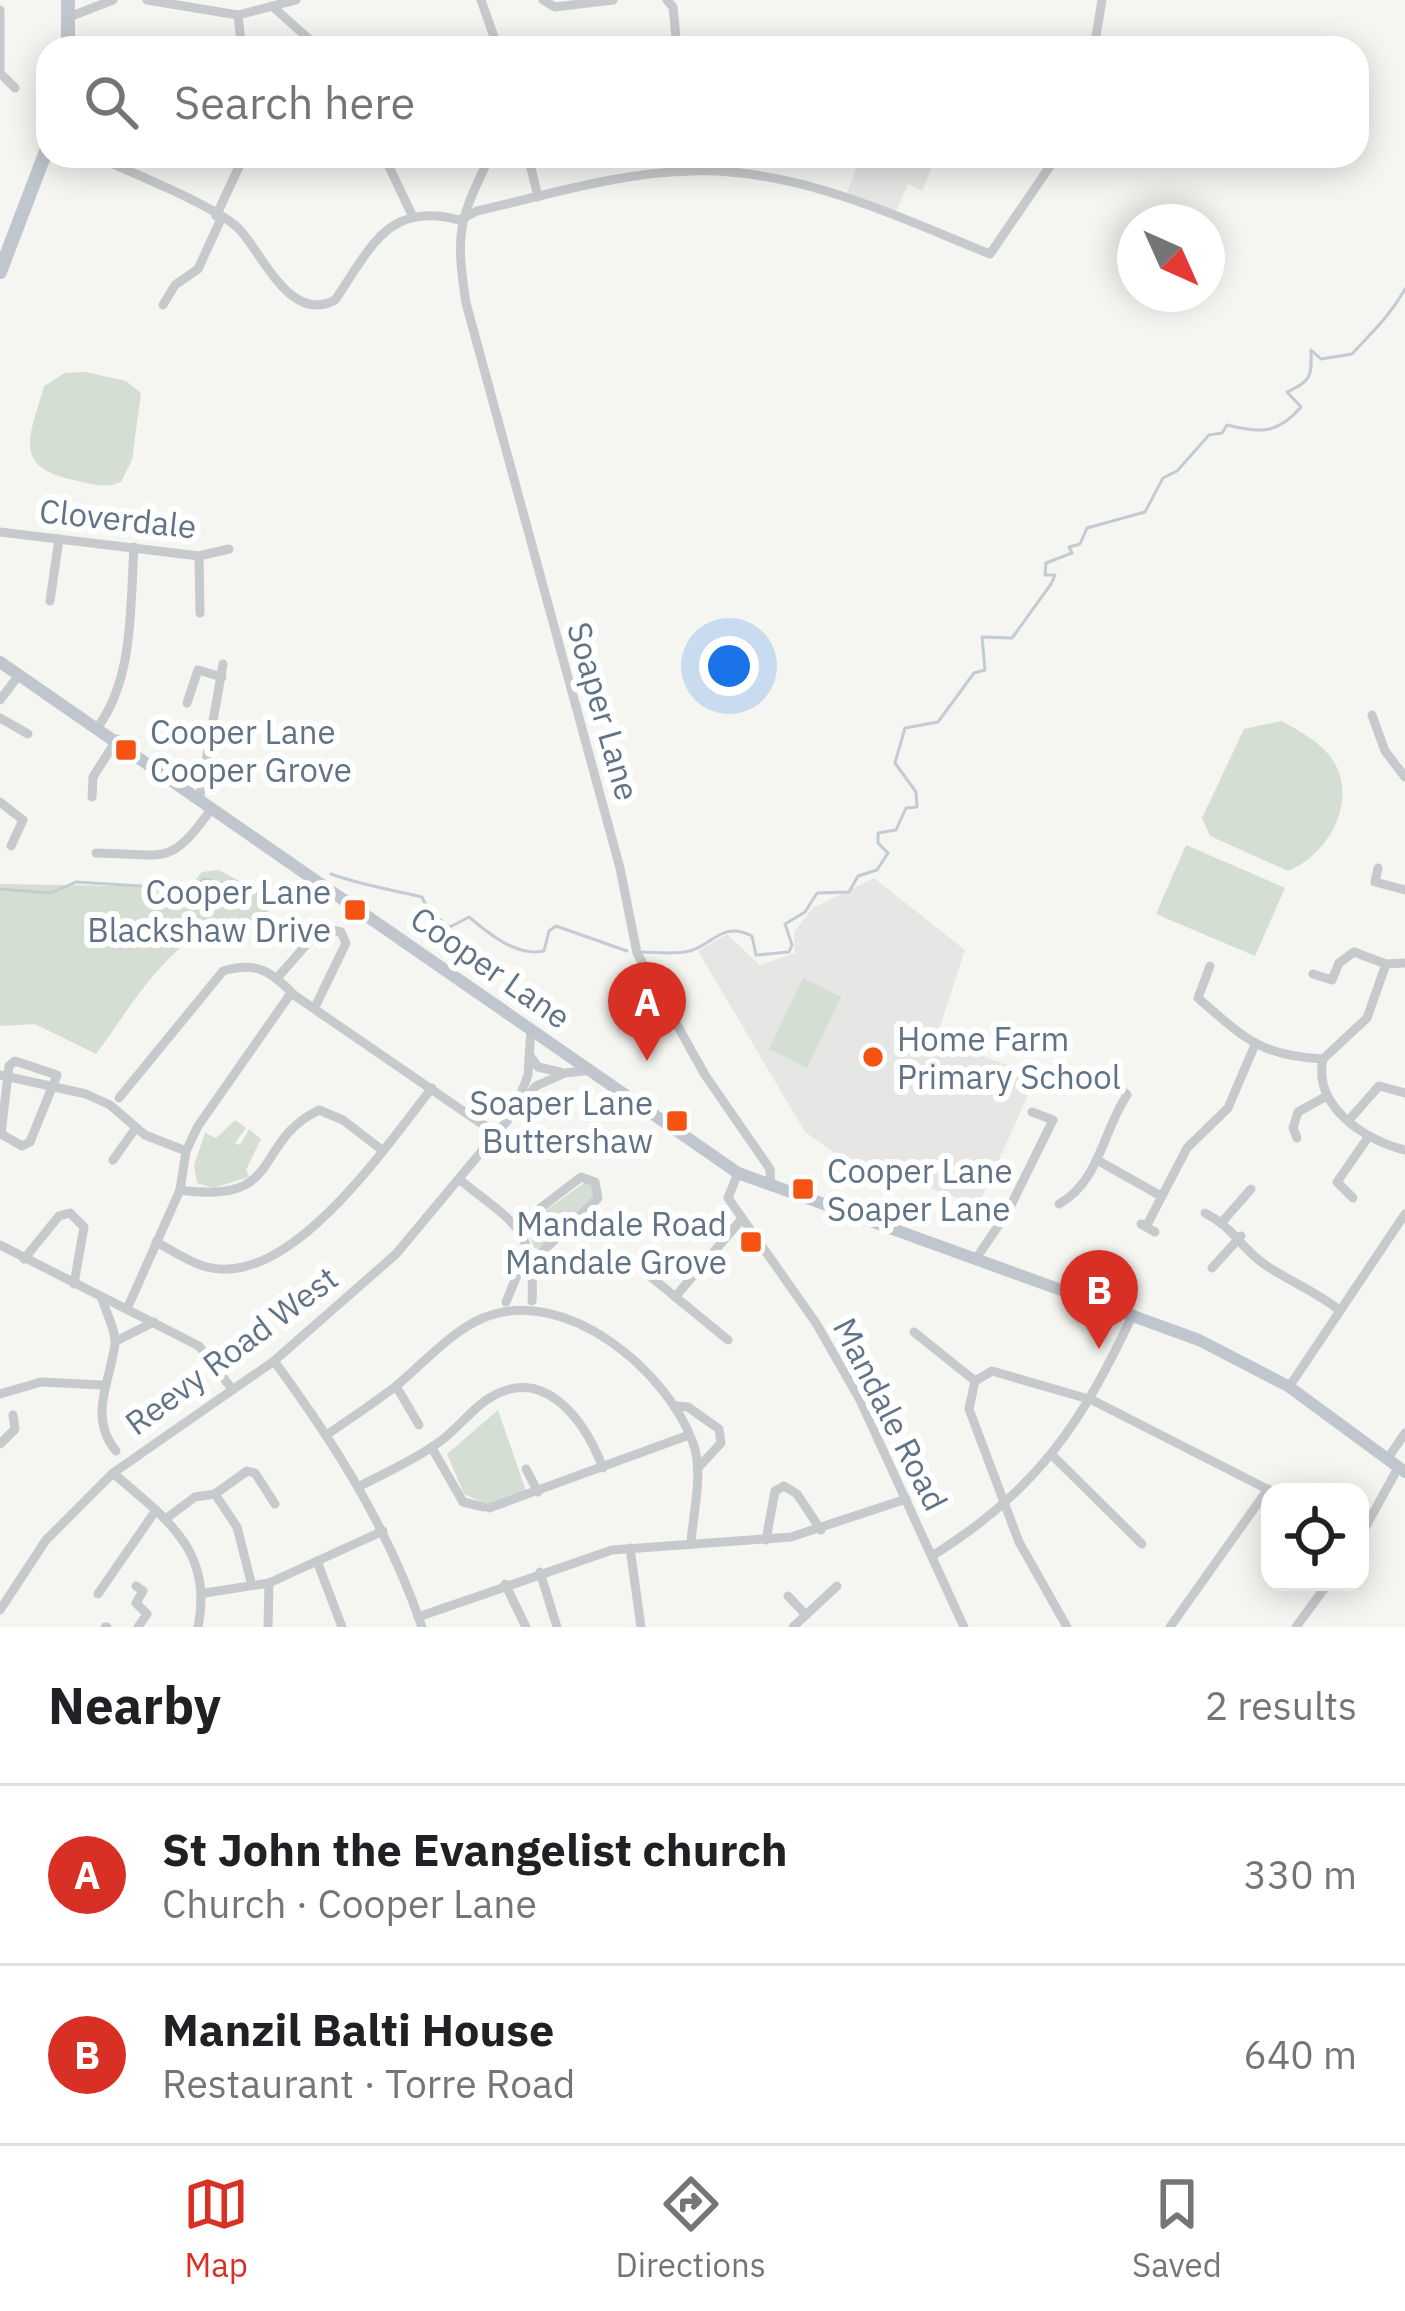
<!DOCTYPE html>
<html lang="en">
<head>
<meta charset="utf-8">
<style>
	body { margin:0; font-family:"IBM Plex Sans",sans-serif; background:#f2f2f2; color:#202124 }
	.controls { position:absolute; right:36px; bottom:36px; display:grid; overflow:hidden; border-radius:24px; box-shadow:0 6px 30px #0003 }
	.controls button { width:108px; height:108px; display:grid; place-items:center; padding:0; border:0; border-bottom:3px solid #e0e0e0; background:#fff; color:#202124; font:60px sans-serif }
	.compass { position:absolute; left:1117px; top:204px; width:108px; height:108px; border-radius:50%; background:#fff; box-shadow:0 6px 30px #0003; rotate:135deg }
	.you { position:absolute; left:729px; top:666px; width:42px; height:42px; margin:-30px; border:9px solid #fff; border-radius:50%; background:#1a73e8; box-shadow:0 0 0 18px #1a73e833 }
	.badge { display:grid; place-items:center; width:78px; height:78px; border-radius:50%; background:#d93025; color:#fff; font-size:39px; font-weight:700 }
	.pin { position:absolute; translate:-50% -99px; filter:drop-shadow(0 3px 6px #0008) }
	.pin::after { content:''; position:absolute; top:63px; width:42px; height:36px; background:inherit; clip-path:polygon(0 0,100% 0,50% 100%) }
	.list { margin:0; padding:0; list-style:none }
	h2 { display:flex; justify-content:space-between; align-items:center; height:156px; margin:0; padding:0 48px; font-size:51px }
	h2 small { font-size:39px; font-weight:400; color:#757577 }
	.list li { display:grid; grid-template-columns:78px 1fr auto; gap:36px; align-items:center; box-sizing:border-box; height:180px; padding:0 48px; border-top:3px solid #e0e0e0 }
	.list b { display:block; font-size:45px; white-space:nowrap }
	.list p { margin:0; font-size:39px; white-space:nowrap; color:#757577 }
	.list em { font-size:39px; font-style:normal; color:#757577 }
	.icon { flex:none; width:66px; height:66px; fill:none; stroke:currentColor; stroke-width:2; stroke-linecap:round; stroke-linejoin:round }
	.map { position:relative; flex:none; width:1405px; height:1627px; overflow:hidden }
	.search { position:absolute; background:#fff; box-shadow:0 6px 30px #0003; left:36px; right:36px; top:36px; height:132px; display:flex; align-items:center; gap:30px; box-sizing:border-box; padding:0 42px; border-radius:36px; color:#757577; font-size:45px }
	.sheet { height:516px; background:#fff }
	nav { display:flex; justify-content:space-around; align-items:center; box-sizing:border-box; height:168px; border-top:3px solid #e0e0e0; background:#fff; font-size:33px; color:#757577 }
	nav a { display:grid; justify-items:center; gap:6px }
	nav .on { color:#d93025 }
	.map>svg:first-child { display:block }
</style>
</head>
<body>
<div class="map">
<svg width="1405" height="1627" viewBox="0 0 1405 1627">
	<rect width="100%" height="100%" fill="#f5f6f1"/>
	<g fill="#e6e7e5">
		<path d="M861,156H937L922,191L908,184L895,213L847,193Z"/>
		<path d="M874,878L965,950L936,1039L1037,1076L978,1206L833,1152L805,1132L698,951L727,934L760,965L795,953L794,932L813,908Z"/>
	</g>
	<g fill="#d5ded2">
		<path d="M85,372L126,381L141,393L132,460L121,482C105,489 91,484 74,480C10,467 31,434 44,386L65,373Z"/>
		<path d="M1282,721C1299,731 1324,744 1334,762C1358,803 1327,856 1288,871L1210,836L1202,818L1244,729Z"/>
		<path d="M1186,845L1285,888L1255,956L1156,914Z"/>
		<path d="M219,870L270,898L266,925C188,902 136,1001 96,1054L35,1024L0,1026V884L190,887L202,872Z"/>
		<path d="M803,978L841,997L807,1068L769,1049Z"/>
		<path d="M235,1120L246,1128L235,1143L240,1145L249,1129L261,1139L246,1170L249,1177L213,1188L197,1183L194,1165L205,1133L216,1138Z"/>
		<path d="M588,1180L596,1194L540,1249L534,1248L527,1224Z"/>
		<path d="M498,1410L526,1491L486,1504L464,1494L447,1454Z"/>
	</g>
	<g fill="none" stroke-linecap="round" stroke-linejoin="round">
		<g stroke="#c2ccd2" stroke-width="3">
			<path d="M331,874C361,885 393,890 422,897L429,912L450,927L469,917C489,934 517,957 544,951L549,931L556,926L627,951"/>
			<path d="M0,889L51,893L76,882L190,889L204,879L277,898L313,884"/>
			<path d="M640,952C655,952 675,955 690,951C714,944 722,921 752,936L756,955L789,952L792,945L785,924L805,912L817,893L849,892L858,876L877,870L888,853L878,843V833L896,830L906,808L917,807L916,792L895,763L905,728L938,722L974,673L985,670L982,637L1012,638L1051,584L1055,575H1045L1046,563L1072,553L1069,547L1080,544L1087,528L1145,512L1163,478L1177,471L1209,435L1222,433L1227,425C1259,433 1277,435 1301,407L1287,392C1311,381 1312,377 1311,350L1321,359L1352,354C1372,332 1390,316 1405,289"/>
		</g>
		<g stroke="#c7cacd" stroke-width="9">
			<path d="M147,0L238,15L296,0"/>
			<path d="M481,0L498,48"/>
			<path d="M543,0L555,7L613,0"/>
			<path d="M667,0L673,7L677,48"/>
			<path d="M272,6L319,48"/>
			<path d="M0,10V73L15,88"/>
			<path d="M238,15L241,43L252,48"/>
			<path d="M69,17L113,0"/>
			<path d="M1094,48L1102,0"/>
			<path d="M95,156C129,172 214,205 238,228C261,250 289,325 335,300C371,248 387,201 459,220"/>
			<path d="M384,156L412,215"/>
			<path d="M490,156C459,221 455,231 466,303L620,868L637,953L705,1075L770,1169L771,1187"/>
			<path d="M528,156L538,197"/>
			<path d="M216,216L244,156"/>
			<path d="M459,220L477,211C547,195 621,172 693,171C797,168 896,216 990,254L1057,156"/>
			<path d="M163,305L175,285L198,269L221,219"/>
			<path d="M0,532L199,556L229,549"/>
			<path d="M199,556L200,613"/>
			<path d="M50,601L59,539"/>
			<path d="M0,700L19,675"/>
			<path d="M187,703L198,670L222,677"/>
			<path d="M1372,715L1385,751L1405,777"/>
			<path d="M0,718L28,734"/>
			<path d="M98,727C134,677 130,607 134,547"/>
			<path d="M200,795L223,664"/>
			<path d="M92,797L93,777L117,739"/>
			<path d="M0,802L23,820L11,846"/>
			<path d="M96,853C167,854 169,868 212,808"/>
			<path d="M1378,868L1375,882L1405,890"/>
			<path d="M1210,966L1198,998C1243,1037 1260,1056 1323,1059"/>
			<path d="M1313,974L1332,980L1339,963L1354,952L1386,964L1405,963"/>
			<path d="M278,977L321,928L341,932L346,943L316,1005"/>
			<path d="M530,1056L538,1067L560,1072"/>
			<path d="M1323,1059C1313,1105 1363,1140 1405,1150"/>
			<path d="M1323,1059L1367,1018L1386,964"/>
			<path d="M15,1061L57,1075L30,1142L22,1146L1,1134L9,1066Z"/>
			<path d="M0,1075L86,1094L110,1105L145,1135L186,1151"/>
			<path d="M119,1098L223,971C256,961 271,971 294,995L495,1133"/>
			<path d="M519,1099L528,1075L531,1028"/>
			<path d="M1349,1120L1379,1086L1405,1093"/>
			<path d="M1297,1138L1293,1128L1298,1112L1325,1097"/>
			<path d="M113,1160L135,1129"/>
			<path d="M1097,1160L1161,1196"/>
			<path d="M738,1173L728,1198L816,1323L860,1400L964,1627"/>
			<path d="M460,1180C512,1222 536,1228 532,1301"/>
			<path d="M180,1190C286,1205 251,1143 319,1110L343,1120L382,1150"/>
			<path d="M1353,1198L1337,1182L1369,1136"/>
			<path d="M1059,1204C1099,1183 1104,1128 1127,1095L1116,1084"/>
			<path d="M1205,1213C1234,1228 1241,1248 1264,1264C1288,1281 1316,1291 1339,1310"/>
			<path d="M1222,1222L1251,1189"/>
			<path d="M1148,1223L1187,1148L1228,1108L1254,1047"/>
			<path d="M1141,1224L1155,1232"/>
			<path d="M517,1226L581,1177L595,1182L598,1198L534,1260"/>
			<path d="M156,1242C172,1250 190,1263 207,1267C291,1289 387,1144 432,1088"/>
			<path d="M0,1245L199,1346L232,1389"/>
			<path d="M977,1257L1007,1213L1053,1120L1032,1112"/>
			<path d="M24,1259L59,1216L70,1213L84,1227L74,1284"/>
			<path d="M1212,1268L1241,1236"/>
			<path d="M645,1272L728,1340"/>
			<path d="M675,1297L741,1220"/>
			<path d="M102,1299C106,1312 116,1331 115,1344C110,1382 88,1417 116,1451"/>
			<path d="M506,1302L518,1273"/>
			<path d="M127,1309L180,1190L186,1151L198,1126L291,993"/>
			<path d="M914,1332L975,1381"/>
			<path d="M116,1341L154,1322"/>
			<path d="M274,1361C336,1445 388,1528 422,1627"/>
			<path d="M396,1386L419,1425"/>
			<path d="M1289,1387L1405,1214"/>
			<path d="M0,1394L41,1382L102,1385"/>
			<path d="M677,1406L688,1407L719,1429L721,1443L697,1469"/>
			<path d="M328,1434C351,1418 374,1403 396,1386C423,1364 450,1332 483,1318C564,1284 667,1370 693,1443C704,1472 693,1512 691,1543"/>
			<path d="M0,1444L15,1429L13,1415"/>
			<path d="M432,1448L463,1502L484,1507"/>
			<path d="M1053,1456L1142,1544"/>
			<path d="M1388,1458L1405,1433"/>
			<path d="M526,1469L538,1492"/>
			<path d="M113,1473C165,1518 214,1550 198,1627"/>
			<path d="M360,1486C385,1473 412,1461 435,1445C454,1433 467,1414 485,1401C543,1360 585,1421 603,1468"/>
			<path d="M215,1494L247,1471L255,1473L275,1504"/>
			<path d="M489,1508L689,1435"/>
			<path d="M168,1517L195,1497L215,1494L237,1527L251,1582"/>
			<path d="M1360,1537L1399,1466"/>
			<path d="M766,1540L775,1491L784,1486L797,1494L821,1530"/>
			<path d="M630,1548L641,1627"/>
			<path d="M932,1556C1037,1491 1082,1423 1133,1314"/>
			<path d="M317,1561L342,1627"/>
			<path d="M540,1572L557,1627"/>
			<path d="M505,1584L526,1627"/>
			<path d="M136,1586L143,1591L136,1603L147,1614L138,1627"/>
			<path d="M205,1593L269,1583L383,1531"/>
			<path d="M98,1594L156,1510"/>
			<path d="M788,1596L806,1615"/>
			<path d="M0,1610L46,1540L113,1473L274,1361L396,1254L536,1086L565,1073L592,1070"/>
			<path d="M418,1617L612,1550L791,1537L906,1499"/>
			<path d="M105,1627H107"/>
			<path d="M268,1627L269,1583"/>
			<path d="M793,1627L837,1586"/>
			<path d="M1067,1627L1019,1542L969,1409L975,1381L992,1371L1092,1400L1273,1492"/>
			<path d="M1170,1627L1268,1489"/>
			<path d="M1296,1627L1329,1582"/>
		</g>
		<path stroke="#bfc6ce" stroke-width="12" d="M0,662L738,1173L1199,1340L1288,1386L1405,1472"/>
		<g stroke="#bfc6ce" stroke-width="14">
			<path d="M68,0V48"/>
			<path d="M0,272L48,146"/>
		</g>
	</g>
	<g fill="#f55311" stroke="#fff" stroke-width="4.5">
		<rect x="114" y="738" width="24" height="24" rx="6"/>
		<rect x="343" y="898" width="24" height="24" rx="6"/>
		<circle cx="873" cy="1057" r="12"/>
		<rect x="665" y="1109" width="24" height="24" rx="6"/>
		<rect x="791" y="1177" width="24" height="24" rx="6"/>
		<rect x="739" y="1230" width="24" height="24" rx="6"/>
	</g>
	<g text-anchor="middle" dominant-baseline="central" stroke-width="12" stroke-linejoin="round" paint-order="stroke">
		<g font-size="33" fill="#617386" stroke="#fff">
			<text transform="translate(118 518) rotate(6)">Cloverdale</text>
			<text transform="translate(604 711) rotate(74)">Soaper Lane</text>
			<text transform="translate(491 967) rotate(35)">Cooper Lane</text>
			<text transform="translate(231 1350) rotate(-37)">Reevy Road West</text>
			<text transform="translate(891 1414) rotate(63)">Mandale Road</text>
		</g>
		<g font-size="33" fill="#617386" stroke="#fff" text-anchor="start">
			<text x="150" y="731">Cooper Lane<tspan x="150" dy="38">Cooper Grove</tspan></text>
			<text x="331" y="891" text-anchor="end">Cooper Lane<tspan x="331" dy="38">Blackshaw Drive</tspan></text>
			<text x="897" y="1038">Home Farm<tspan x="897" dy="38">Primary School</tspan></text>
			<text x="653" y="1102" text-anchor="end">Soaper Lane<tspan x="653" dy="38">Buttershaw</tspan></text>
			<text x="827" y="1170">Cooper Lane<tspan x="827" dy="38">Soaper Lane</tspan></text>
			<text x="727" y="1223" text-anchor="end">Mandale Road<tspan x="727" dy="38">Mandale Grove</tspan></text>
		</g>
	</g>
</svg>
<div class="controls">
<button><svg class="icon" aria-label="locate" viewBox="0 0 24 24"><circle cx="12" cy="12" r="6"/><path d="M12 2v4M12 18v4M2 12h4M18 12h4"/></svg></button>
</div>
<svg class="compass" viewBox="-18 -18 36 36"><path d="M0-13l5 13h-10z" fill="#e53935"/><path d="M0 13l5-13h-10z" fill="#757577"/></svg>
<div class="you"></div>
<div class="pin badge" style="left:647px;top:1061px">A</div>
<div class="pin badge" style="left:1099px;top:1349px">B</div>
<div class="search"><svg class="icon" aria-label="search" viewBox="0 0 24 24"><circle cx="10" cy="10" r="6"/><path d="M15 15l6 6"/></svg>Search here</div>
</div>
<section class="sheet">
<h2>Nearby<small>2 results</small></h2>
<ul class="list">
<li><span class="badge">A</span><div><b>St John the Evangelist church</b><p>Church · Cooper Lane</p></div><em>330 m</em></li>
<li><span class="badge">B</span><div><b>Manzil Balti House</b><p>Restaurant · Torre Road</p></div><em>640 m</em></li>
</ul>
</section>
<nav>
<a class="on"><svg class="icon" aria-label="map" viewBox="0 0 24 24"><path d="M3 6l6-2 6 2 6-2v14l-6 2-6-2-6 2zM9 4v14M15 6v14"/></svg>Map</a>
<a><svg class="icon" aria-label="directions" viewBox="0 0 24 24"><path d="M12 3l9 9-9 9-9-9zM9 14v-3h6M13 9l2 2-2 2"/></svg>Directions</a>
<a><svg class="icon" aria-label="saved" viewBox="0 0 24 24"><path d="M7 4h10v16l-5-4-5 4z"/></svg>Saved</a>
</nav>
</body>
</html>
